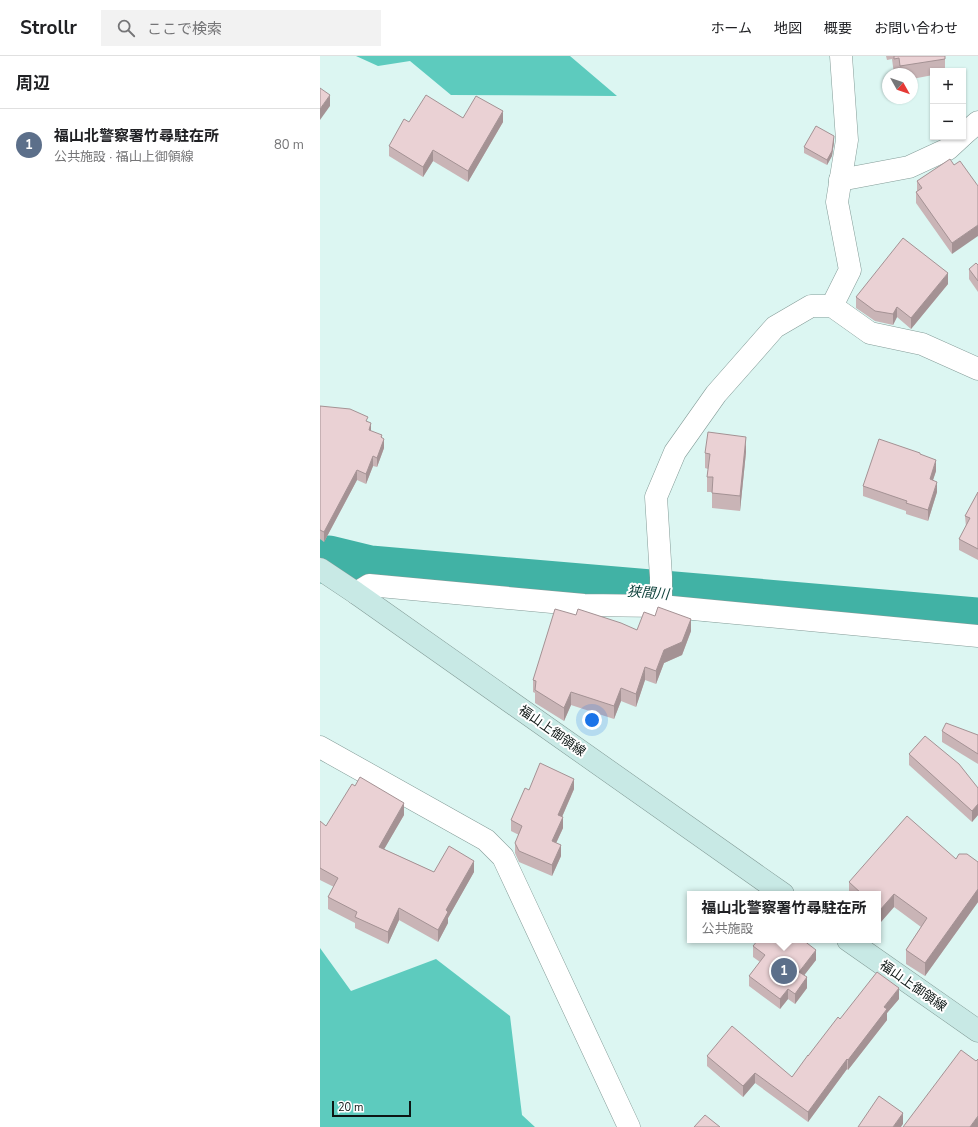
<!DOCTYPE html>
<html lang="ja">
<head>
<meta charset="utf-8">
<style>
	body { margin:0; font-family:"Nunito Sans","Noto Sans JP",sans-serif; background:#f2f2f2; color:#202124 }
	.controls { position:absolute; right:12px; top:12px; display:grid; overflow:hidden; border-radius:0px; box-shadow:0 1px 3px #0004 }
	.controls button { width:36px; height:36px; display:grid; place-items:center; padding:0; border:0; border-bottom:1px solid #e0e0e0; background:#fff; color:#202124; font:20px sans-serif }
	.compass { position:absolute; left:562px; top:12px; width:36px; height:36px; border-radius:50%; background:#fff; box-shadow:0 1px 3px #0004; rotate:130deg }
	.scale { position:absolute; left:12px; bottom:10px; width:79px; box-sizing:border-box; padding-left:4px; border:2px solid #0d1614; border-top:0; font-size:11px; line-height:14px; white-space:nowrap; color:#0d1614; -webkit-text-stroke:3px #fff; paint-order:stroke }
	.you { position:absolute; left:272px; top:664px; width:14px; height:14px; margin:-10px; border:3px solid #fff; border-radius:50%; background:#1a73e8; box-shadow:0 0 0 6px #1a73e833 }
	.badge { display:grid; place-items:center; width:26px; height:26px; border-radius:50%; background:#c4355c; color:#fff; font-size:13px; font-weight:700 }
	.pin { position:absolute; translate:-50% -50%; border:2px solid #fff; box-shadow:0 1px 4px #0006 }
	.popup { position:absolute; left:367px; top:835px; width:194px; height:52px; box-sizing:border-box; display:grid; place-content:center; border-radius:0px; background:#fff; filter:drop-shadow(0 1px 3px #0005); font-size:13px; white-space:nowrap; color:#757577 }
	.popup b { font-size:15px; color:#202124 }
	.popup::after { content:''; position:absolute; left:50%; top:100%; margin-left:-8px; border:8px solid transparent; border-top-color:#fff }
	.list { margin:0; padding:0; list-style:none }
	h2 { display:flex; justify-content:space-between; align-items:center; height:52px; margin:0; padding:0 16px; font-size:17px }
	h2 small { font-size:13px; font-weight:400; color:#757577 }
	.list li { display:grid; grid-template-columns:26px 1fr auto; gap:12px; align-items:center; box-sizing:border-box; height:72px; padding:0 16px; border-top:1px solid #e0e0e0 }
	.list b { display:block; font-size:15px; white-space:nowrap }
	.list p { margin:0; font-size:13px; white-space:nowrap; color:#757577 }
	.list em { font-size:13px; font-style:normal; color:#757577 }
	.icon { flex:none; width:22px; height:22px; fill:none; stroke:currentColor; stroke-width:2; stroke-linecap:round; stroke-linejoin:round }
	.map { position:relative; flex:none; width:658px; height:1071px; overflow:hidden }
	header { display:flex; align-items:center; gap:24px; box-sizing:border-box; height:56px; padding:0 20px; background:#fff; border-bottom:1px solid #e0e0e0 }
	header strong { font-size:19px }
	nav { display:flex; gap:22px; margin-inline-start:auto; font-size:14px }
	.search { width:280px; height:36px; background:#f2f2f2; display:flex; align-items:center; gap:10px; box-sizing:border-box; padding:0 14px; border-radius:0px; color:#757577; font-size:15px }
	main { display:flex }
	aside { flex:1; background:#fff }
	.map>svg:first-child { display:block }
</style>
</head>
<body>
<header>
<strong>Strollr</strong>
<div class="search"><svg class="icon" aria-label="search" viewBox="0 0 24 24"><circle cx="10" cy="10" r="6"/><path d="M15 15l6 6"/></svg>ここで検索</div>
<nav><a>ホーム</a><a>地図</a><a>概要</a><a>お問い合わせ</a></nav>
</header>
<main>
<aside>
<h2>周辺<small></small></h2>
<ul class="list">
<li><span class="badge" style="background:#5c6f8a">1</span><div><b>福山北警察署竹尋駐在所</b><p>公共施設 · 福山上御領線</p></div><em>80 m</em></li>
</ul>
</aside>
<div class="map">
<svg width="658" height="1071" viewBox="0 0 658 1071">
	<rect width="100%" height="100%" fill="#dcf6f2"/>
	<g fill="#5dcbbe">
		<path d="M36,0H250L297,40L131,39L90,5L58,10Z"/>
		<path d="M0,892L31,935L116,903L190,960L202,1059L215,1071H0Z"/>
	</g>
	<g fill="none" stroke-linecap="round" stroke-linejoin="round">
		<path stroke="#41b2a5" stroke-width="47" d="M0,504L9,503L50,513L658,565"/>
		<g stroke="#849c98" stroke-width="23">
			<g id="street">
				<path d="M643,79L658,66"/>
				<path d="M520,124L589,111L628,93L641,81"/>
				<path d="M512,250L530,214L517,146L527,84L521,0"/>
				<path d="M36,537L49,529L264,549L341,550L658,580"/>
				<path d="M341,550V521L336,441L355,396L396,338L455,271L491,250H512L550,277L602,288L658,313"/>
				<path d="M0,691L166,784L183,801L309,1071"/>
			</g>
		</g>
		<g stroke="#849c98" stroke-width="23">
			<g id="secondary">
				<path d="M0,513L36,537L463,838"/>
				<path d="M528,884L658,975"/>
			</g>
		</g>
		<use href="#street" stroke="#fff" stroke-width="22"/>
		<use href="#secondary" stroke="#c8e9e5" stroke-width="22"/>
	</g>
	<g fill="#c9b4b6">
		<path d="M566,0H625V15H613V19L592,23V18H579V17L574,18L572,3L567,4Z"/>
		<path d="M143,62L183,66L148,126L113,105L103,121L69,100V90L89,66Z"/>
		<path d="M514,86L512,100L507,109L484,97V91Z"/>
		<path d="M634,109L632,198L596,147V136H597V125Z"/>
		<path d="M658,209V236L649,223V213Z"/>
		<path d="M628,228L591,273L577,261L573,269L555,265L536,252V241Z"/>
		<path d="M0,350L48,366L51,375L62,382L64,392L57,411L53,410L46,428L37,424L4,486L0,483Z"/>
		<path d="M426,396L420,455L392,452V436H387V421L388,413L385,412V397Z"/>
		<path d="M600,398L616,415L613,424L617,436L608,465L586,458V455L543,440V430Z"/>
		<path d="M658,436V504L639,494V483L646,471L645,460Z"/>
		<path d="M256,559L317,574L371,575L362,599L344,607L336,628L325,624L316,651L301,645L294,663L251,649L244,665L215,647V637L213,636V624Z"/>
		<path d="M622,675L658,679V708L622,686Z"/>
		<path d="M589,698L658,732V759L652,766L589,709Z"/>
		<path d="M254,733L242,761L243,772L236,787L241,800L232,820L199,806L195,797V787L199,779L191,775V764L209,734Z"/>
		<path d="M84,759L64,793L114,816H154L128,862V867L118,886L79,864L68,888L35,872V867L8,853V841L14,831L0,824V765L6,770Z"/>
		<path d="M636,803L658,806V846L605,920L586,908V894L601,871L574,851L560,867L558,865V838H529V826Z"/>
		<path d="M433,890L496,904L484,919L487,932L475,948L468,943L460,953L429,930V920L440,906L433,901Z"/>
		<path d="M579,943L567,957V964L528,1014L527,1013L488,1066L435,1027L423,1041L387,1010V1000L472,1021L488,1000L520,963Z"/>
	</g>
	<g fill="#a49294">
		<path d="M10,39V50L0,64V53Z"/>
		<path d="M183,55V66L148,126V115Z"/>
		<path d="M514,80V86L512,100L507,109V104Z"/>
		<path d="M113,94V105L103,121V111Z"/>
		<path d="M658,169V180L632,198V187Z"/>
		<path d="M628,217V228L591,273V262Z"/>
		<path d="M577,251V261L573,269V258Z"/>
		<path d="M51,367V377L49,374Z"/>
		<path d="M62,379V388L64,383V392L57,411V402L61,381Z"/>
		<path d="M426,381V396L420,455V440Z"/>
		<path d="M53,400V410L46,428V418Z"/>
		<path d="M616,404V415L610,433V423Z"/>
		<path d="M37,414V424L4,486V476Z"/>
		<path d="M617,426V436L608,465V454Z"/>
		<path d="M371,563V575L362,599L344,607L336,628V615L344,594Z"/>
		<path d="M325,611V624L316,651V638Z"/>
		<path d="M301,632V645L294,663V650Z"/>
		<path d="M251,636V649L244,665V652Z"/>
		<path d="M254,723V733L238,770V759Z"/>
		<path d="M84,747V759L59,802V791Z"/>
		<path d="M658,748V759L652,766V755Z"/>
		<path d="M243,761V772L232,796V785Z"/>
		<path d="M241,789V800L232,820V809Z"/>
		<path d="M154,805V816L128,862V867L118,886V874L126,854Z"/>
		<path d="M658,833V846L605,920V907Z"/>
		<path d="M574,838V851L560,867V854Z"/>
		<path d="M79,852V864L68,888V876Z"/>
		<path d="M496,894V904L479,926V916Z"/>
		<path d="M487,921V932L475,948V938Z"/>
		<path d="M579,932V943L567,957V964L528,1014V1004L564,951Z"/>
		<path d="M468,933V943L460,953V943Z"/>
		<path d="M527,1003V1013L488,1066V1056Z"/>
		<path d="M435,1017V1027L423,1041V1030Z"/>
		<path d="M583,1057V1068L581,1071H573Z"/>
		<path d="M658,1060V1071H650Z"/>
	</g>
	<g fill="#ead1d4" stroke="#a49294">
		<path d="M574,0H625V3L580,10L579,2L574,3Z"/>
		<path d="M0,32L10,39L0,53Z"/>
		<path d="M106,39L143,62L156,40L183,55L148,115L113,94L103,111L69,90L84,63L89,66Z"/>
		<path d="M496,70L514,80L512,95L507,104L484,91Z"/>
		<path d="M630,103L634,109L640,105L658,130V169L632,187L596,136L602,132L597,125Z"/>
		<path d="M583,182L628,217L591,262L577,251L573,258L555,255L536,241Z"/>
		<path d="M656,207L658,209V225L649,213Z"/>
		<path d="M0,350L30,353L48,361L46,365L51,367L49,374L62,379L61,381L64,383L57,402L53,400L46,418L37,414L4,476L0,474Z"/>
		<path d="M388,376L426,381L420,440L392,437L393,421H387L390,398L385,397Z"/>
		<path d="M559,383L600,397V398L616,404L610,423L617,426L608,454L586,447L587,445L543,430Z"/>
		<path d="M658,436V493L639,483L650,462L645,460Z"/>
		<path d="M338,551L371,563L362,586L344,594L336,615L325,611L316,638L301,632L294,650L251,636L244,652L215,634L216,625L213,624L235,553L256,559L258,553L301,567L317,574L324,556L335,560Z"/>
		<path d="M626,667L658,679V698L622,675Z"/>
		<path d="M605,680L639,708L658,732V748L652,755L589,698Z"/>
		<path d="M220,707L254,723L238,759L243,761L232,785L241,789L232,809L199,795L195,787L202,770L191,764L205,732L209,734Z"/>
		<path d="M40,721L84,747L59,791L114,816L129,790L154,805L126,854L128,856L118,874L79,852L68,876L35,861L37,856L8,841L18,822L0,812V765L6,770L32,728L35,730Z"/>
		<path d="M587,760L636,803L639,798H647L658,806V833L605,907L586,894L607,862L574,838L560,854L558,852V838H542L529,826Z"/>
		<path d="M438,884H462L465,886L466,884H483L496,894L479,916L487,921L475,938L468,933L460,943L429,920L445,899L433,890Z"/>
		<path d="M557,916L579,932L564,951L567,953L528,1004L527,1003L488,1056L435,1017L423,1030L387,1000L412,970L472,1021L488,999V1000L518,961L520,963Z"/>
		<path d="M641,994L656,1005L658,1003V1060L650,1071H583Z"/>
		<path d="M559,1040L583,1057L573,1071H538Z"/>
		<path d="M385,1059L400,1071H374Z"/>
	</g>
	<g text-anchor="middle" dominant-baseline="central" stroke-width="4" stroke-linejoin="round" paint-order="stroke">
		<g font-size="13" fill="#0d1614" stroke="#fff">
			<text transform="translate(232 675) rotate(35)">福山上御領線</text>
			<text transform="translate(593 930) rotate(35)">福山上御領線</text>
		</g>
		<g font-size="14" font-style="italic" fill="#10433d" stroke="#fff">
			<text transform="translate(328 537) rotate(5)">狭間川</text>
		</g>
	</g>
</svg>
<div class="controls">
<button>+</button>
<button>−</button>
</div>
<svg class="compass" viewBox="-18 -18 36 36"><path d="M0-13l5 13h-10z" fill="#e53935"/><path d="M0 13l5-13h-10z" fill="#757577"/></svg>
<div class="scale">20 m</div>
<div class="you"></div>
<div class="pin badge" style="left:464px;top:915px;background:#5c6f8a">1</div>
<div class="popup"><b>福山北警察署竹尋駐在所</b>公共施設</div>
</div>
</main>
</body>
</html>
